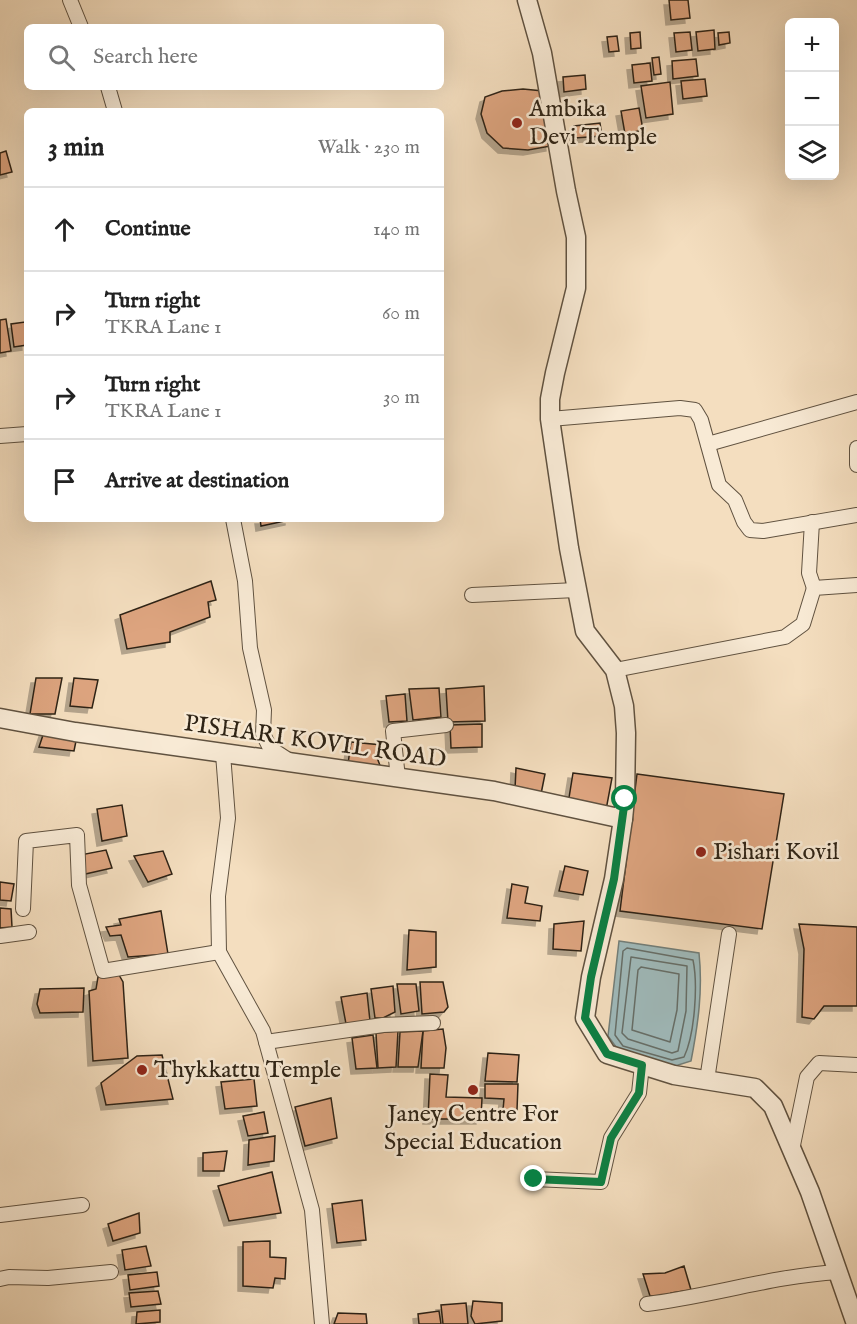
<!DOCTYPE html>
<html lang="en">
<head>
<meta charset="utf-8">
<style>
	body { margin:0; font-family:"IM FELL English",serif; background:#f2f2f2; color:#222 }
	.controls { position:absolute; right:18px; top:18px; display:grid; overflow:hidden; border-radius:9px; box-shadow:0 6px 24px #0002 }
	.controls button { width:54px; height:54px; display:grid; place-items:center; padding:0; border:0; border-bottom:2px solid #e0e0e0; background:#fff; color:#222; font:30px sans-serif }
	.stop { position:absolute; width:18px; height:18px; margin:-14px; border:4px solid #0b8043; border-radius:50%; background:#fff }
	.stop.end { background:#0b8043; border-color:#fff; box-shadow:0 2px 6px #0008 }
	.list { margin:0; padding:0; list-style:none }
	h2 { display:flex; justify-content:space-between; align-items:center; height:78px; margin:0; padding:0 24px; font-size:26px }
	h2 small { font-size:20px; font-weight:400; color:#767676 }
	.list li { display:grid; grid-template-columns:39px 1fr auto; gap:18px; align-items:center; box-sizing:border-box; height:84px; padding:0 24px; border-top:2px solid #e0e0e0 }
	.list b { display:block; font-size:22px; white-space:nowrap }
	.list p { margin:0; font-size:20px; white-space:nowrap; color:#767676 }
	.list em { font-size:20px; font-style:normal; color:#767676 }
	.icon { flex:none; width:33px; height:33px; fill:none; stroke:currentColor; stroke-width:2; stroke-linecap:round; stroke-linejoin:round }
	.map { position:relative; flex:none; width:857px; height:1324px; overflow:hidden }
	.search { position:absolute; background:#fff; box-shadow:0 6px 24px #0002; left:24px; top:24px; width:420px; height:66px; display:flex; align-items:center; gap:15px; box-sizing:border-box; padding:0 21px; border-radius:9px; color:#767676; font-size:22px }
	.panel { position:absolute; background:#fff; box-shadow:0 6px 24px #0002; left:24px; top:108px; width:420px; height:414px; border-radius:9px }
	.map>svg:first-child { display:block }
</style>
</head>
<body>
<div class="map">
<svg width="857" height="1324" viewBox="0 0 857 1324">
	<defs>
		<filter id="shadow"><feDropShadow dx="-5" dy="5" stdDeviation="0" flood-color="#0004"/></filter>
	</defs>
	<rect width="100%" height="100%" fill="#f4debf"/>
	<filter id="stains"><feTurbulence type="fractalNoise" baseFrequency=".00333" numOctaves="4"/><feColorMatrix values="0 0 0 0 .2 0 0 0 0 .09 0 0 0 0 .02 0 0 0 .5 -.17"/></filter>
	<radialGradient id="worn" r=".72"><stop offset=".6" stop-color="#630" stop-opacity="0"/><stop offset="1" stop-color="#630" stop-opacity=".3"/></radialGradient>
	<path fill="#9fbabb" stroke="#727e79" stroke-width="1.5" d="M619,941L699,953C703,990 698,1025 691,1061L672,1067L619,1051L608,1036Z"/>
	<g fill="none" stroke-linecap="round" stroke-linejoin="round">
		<g stroke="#666e68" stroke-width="1.5">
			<path d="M627,948L693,960C698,984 695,1034 684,1057L672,1060L623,1046L615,1035L623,951Z"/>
			<path d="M631,957L687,966L686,1011L678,1051L672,1053L628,1039L622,1033Z"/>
			<path d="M641,967L679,974L677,1010L670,1042L632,1030L638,970Z"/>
		</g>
	</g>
	<g fill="#dda47f" stroke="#2e2315" stroke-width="1.5" filter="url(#shadow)">
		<path d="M669,0H688L690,18L671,20Z"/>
		<path d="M714,30L715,49L698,51L696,32Z"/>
		<path d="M640,32L641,48L631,49L630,33Z"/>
		<path d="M690,32L692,50L676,52L674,33Z"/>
		<path d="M729,32L730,43L719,45L718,33Z"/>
		<path d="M617,36L619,51L609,52L607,37Z"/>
		<path d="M659,57L661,74L654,75L652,58Z"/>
		<path d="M696,59L698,76L673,79L672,61Z"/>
		<path d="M650,63L652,81L634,83L632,65Z"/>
		<path d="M585,75L586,89L564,92L563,77Z"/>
		<path d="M705,79L707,96L683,99L681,81Z"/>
		<path d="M670,82L673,114L646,118L641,86Z"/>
		<path d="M523,89L543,91L551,146L528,150L503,148L487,133L481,114L485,97L502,91Z"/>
		<path d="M639,108L643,130L625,134L621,111Z"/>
		<path d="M600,123L602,136L575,138L574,126Z"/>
		<path d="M6,151L12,172L0,175V153Z"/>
		<path d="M6,319L11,351L0,353V320Z"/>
		<path d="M25,322L27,345L14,347L11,324Z"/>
		<path d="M260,519H290V520L261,526Z"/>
		<path d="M211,581L216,600L208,602L210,617L170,632V642L127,649L120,615Z"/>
		<path d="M36,678H62L55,714H30Z"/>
		<path d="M74,678L98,680L92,708L70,706Z"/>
		<path d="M484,686L485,721L448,722L446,689Z"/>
		<path d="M439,688L441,717L413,720L409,689Z"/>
		<path d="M405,694L407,721L389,722L386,696Z"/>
		<path d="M482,724V747L451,748L450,725Z"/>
		<path d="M45,729L77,736L74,751L39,747Z"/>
		<path d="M351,742L382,745L376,755L381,768L348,764Z"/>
		<path d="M516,768L545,774L541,794L515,789Z"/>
		<path d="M573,773L612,778L606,810L568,804Z"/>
		<path d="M637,774L784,794L762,929L620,911Z"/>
		<path d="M122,805L127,836L102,841L97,809Z"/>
		<path d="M106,850L112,868L81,875L80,855Z"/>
		<path d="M163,851L172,874L148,882L134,856Z"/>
		<path d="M565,866L588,871L583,895L559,891Z"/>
		<path d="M0,882L14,884L11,901L0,900Z"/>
		<path d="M512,884L528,887L525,903L542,906L540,921L507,918Z"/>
		<path d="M0,908L11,909L12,927L0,928Z"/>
		<path d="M161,911L168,954L128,957L121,935L110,936L106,927L121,925L119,919Z"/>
		<path d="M584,921L581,951L553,949L554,924Z"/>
		<path d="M799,924L857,927V1006H824L814,1019L802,1017L804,949Z"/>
		<path d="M409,930L436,932V967L407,970Z"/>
		<path d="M119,975L123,982L128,1058L93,1061L89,991L96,989L98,977Z"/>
		<path d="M420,982H443L448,1007L444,1012L422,1014Z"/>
		<path d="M397,984H416L419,1011L401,1014Z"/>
		<path d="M393,986L395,1012L383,1018H375L371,989Z"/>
		<path d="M84,988L83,1012L40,1013L37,1004L40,989Z"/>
		<path d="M367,993L370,1021L346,1024L341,997Z"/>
		<path d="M443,1029L446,1048L444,1068H421L423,1031Z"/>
		<path d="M398,1031L396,1067L378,1068L376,1033Z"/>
		<path d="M423,1031L418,1067H398L400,1032Z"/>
		<path d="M373,1035L377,1068L356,1069L352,1038Z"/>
		<path d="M488,1053L519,1055L517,1082L485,1081Z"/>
		<path d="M162,1055L173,1099L106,1105L101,1083L137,1056Z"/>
		<path d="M430,1074L448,1075L446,1097L482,1098L481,1119H428Z"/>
		<path d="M254,1079L257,1106L225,1109L221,1082Z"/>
		<path d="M485,1084H518L517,1110H503L504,1099L485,1098Z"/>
		<path d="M331,1098L337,1138L305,1146L295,1107Z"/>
		<path d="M264,1112L268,1133L248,1136L243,1116Z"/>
		<path d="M275,1136L274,1161L248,1165L249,1140Z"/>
		<path d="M227,1151L224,1171H203V1153Z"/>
		<path d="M272,1172L281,1213L229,1221L218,1186Z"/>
		<path d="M362,1200L366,1240L337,1243L332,1204Z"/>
		<path d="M139,1213L140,1233L113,1241L108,1224Z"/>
		<path d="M270,1241V1257L286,1258L285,1279L275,1278L273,1288L243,1286V1242Z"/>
		<path d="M146,1246L151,1266L125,1270L122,1250Z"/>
		<path d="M684,1266L691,1290L671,1293L667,1296H650L643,1274L665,1273Z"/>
		<path d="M157,1272L159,1286L130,1290L128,1275Z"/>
		<path d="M158,1291L161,1304L131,1307L129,1293Z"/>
		<path d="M473,1301L502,1303V1321L475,1324L471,1316Z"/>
		<path d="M466,1303L468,1324H443L441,1305Z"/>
		<path d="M160,1310V1322L136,1324L137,1312Z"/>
		<path d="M439,1311L441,1324H419L418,1314Z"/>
		<path d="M338,1313L366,1314L367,1324H334Z"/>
	</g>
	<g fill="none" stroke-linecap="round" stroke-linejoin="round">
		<g stroke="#605240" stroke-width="16">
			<g id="minor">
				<path d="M70,0L81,27"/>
				<path d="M108,87L115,111"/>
				<path d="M550,419L680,408L695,410L701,420L719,485L735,500L744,522L750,530L763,531L857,515"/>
				<path d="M0,436L27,434"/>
				<path d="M708,444L857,402"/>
				<path d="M857,448V465"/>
				<path d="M233,519L245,581L250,648L264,710L263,734L270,748L290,761"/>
				<path d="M812,522L809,573L814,588"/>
				<path d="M472,595L576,590"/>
				<path d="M615,670L785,637L803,624L814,588L857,585"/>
				<path d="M223,754L228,818L218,896L219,952L263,1031L312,1210L322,1324"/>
				<path d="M398,778L393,731L446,725"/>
				<path d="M23,909L26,841L77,835L79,885L103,971L219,952"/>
				<path d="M0,936L29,932"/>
				<path d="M266,1042L383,1025L433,1023"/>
				<path d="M707,1080L729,934"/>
				<path d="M792,1150L807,1077L819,1063L857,1065"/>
				<path d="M534,1179L601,1182L611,1138L639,1093L642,1065"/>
				<path d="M0,1215L82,1205"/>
				<path d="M0,1279L9,1277L48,1278L111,1272"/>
				<path d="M647,1304C711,1296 773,1276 838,1272"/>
			</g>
		</g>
		<g stroke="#605240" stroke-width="21">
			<g id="tertiary">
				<path d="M527,0L542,53L566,191L576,237V288L555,373L550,399V419L569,548L585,631L615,670L624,706L626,733L625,799L623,819L614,879L591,977L585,1018L607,1054L674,1075L755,1088L773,1106L810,1192L856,1324"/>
				<path d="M0,718L75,732L494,791L623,819"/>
			</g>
		</g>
		<use href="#minor" stroke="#f8ead5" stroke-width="14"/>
		<use href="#tertiary" stroke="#f8ead5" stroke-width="18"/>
	</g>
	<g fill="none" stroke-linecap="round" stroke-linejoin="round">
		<path stroke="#0b8043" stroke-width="8" d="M534,1179L601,1182L611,1138L639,1093L642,1065L607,1054L585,1018L591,977L614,879L625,799"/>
	</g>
	<g fill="#8f2418" stroke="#f8ead5" stroke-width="2">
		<circle cx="517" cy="123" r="6"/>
		<circle cx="701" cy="852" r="6"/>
		<circle cx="142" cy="1070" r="6"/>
		<circle cx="473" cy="1090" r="6"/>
	</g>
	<g text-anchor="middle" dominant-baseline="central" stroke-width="5" stroke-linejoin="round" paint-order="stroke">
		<g font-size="24" fill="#2e2315" stroke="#f8ead5" text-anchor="start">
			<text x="529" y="109">Ambika<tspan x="529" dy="28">Devi Temple</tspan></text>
			<text x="713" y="852">Pishari Kovil</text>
			<text x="154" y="1070">Thykkattu Temple</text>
			<text x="473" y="1114" text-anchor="middle">Janey Centre For<tspan x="473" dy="28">Special Education</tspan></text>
		</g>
		<g font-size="24" fill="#2e2315" stroke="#f8ead5">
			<text transform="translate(315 742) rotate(8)">PISHARI KOVIL ROAD</text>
		</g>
	</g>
	<rect width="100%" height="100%" filter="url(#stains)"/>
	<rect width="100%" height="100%" fill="url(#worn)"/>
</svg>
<div class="controls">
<button>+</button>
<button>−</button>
<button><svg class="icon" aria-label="layers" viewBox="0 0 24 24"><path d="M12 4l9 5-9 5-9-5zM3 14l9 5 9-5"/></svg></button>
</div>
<div class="stop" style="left:625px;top:799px"></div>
<div class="stop end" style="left:534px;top:1179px"></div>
<div class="search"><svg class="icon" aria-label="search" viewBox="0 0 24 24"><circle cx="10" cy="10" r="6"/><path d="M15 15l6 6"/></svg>Search here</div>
<section class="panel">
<h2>3 min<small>Walk · 230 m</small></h2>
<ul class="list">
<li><svg class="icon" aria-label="ahead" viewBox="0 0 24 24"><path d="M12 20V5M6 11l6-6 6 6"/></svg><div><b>Continue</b></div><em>140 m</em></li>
<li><svg class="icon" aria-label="right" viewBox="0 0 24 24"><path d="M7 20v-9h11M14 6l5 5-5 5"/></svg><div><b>Turn right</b><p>TKRA Lane 1</p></div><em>60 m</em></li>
<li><svg class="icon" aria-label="right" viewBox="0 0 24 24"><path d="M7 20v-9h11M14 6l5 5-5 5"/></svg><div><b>Turn right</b><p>TKRA Lane 1</p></div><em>30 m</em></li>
<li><svg class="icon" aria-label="arrive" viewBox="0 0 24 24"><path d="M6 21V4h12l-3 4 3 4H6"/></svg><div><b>Arrive at destination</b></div></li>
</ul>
</section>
</div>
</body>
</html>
